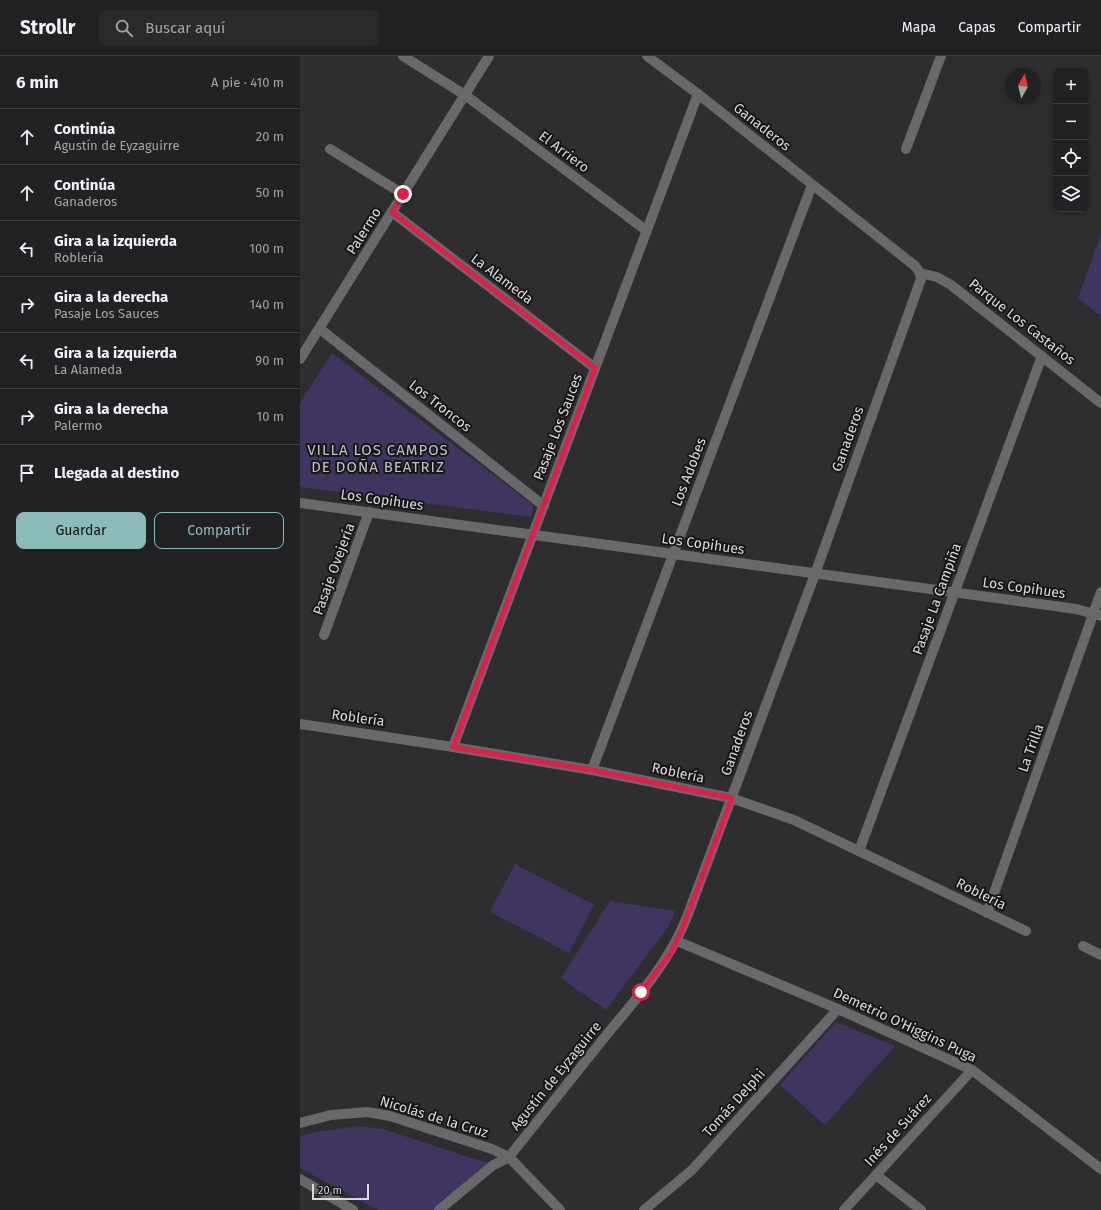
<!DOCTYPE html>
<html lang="es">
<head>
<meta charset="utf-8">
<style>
	body { margin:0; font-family:"Fira Sans",sans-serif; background:#2a2a2c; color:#f1f3f6 }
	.controls { position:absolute; right:12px; top:12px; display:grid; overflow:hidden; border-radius:8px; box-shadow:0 2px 10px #0003 }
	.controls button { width:36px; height:36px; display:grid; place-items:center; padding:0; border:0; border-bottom:1px solid #3f3f41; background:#222224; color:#f1f3f6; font:20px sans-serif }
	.compass { position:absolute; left:705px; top:12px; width:36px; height:36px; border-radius:50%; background:#222224; box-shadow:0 2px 10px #0003; rotate:8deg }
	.scale { position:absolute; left:12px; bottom:10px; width:57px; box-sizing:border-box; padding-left:4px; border:2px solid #d9d8da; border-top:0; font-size:11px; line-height:14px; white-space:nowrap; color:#d9d8da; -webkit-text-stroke:3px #161617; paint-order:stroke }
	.stop { position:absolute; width:12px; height:12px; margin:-9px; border:3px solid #e11d48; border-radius:50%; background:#fff }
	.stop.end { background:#e11d48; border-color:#fff; box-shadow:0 1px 4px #0008 }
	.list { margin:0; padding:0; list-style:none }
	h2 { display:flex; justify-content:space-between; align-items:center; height:52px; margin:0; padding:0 16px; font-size:17px }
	h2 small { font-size:13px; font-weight:400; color:#a2a4a6 }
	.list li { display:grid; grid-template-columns:26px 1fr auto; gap:12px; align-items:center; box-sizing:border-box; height:56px; padding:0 16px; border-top:1px solid #3f3f41 }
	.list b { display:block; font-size:15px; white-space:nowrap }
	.list p { margin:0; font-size:13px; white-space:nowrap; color:#a2a4a6 }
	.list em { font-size:13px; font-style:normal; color:#a2a4a6 }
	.actions { display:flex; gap:8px; padding:12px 16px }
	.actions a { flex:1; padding:9px 0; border:1px solid #8bbbb9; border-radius:8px; text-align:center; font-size:14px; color:#8bbbb9 }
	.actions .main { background:#8bbbb9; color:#111 }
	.icon { flex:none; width:22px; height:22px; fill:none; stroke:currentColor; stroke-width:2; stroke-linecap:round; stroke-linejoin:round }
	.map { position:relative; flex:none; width:801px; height:1154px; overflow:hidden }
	header { display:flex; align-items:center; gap:24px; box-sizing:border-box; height:56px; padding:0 20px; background:#222224; border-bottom:1px solid #3f3f41 }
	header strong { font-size:19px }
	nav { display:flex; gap:22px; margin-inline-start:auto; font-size:14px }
	.search { width:280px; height:36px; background:#2a2a2c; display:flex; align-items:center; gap:10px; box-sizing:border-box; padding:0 14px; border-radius:8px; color:#a2a4a6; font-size:15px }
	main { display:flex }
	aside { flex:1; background:#222224 }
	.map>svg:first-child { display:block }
</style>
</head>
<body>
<header>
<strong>Strollr</strong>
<div class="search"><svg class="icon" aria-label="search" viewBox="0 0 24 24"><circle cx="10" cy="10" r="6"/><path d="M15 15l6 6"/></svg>Buscar aquí</div>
<nav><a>Mapa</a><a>Capas</a><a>Compartir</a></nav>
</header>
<main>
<aside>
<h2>6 min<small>A pie · 410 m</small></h2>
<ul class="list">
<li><svg class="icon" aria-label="ahead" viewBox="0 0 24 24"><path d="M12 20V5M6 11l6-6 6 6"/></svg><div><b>Continúa</b><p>Agustín de Eyzaguirre</p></div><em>20 m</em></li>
<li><svg class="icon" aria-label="ahead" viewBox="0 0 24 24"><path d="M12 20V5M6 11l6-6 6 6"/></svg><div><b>Continúa</b><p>Ganaderos</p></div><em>50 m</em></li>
<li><svg class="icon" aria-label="left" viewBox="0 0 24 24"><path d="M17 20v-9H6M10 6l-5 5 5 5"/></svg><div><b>Gira a la izquierda</b><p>Roblería</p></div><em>100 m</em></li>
<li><svg class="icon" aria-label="right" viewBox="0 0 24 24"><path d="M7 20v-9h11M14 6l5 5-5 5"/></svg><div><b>Gira a la derecha</b><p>Pasaje Los Sauces</p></div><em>140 m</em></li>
<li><svg class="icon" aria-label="left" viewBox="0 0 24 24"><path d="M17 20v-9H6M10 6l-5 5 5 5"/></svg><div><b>Gira a la izquierda</b><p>La Alameda</p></div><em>90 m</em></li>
<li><svg class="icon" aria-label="right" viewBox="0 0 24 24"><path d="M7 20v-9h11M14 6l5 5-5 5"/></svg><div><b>Gira a la derecha</b><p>Palermo</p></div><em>10 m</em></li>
<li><svg class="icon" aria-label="arrive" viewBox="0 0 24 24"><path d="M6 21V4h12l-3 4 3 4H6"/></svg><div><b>Llegada al destino</b></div></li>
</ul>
<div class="actions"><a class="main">Guardar</a><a>Compartir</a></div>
</aside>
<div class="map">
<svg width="801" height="1154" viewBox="0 0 801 1154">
	<rect width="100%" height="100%" fill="#2e2d30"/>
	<g fill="#3f3560">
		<path d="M801,178V261L778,242Z"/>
		<path d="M32,297L233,449L232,461L0,431V347Z"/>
		<path d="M215,808L294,849L269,897L190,856Z"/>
		<path d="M310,845L375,855L369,870L306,954L261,922Z"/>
		<path d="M536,966L595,990L525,1069L480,1029Z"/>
		<path d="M59,1070L83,1073L190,1108L133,1154H78L0,1112V1081L14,1076Z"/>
	</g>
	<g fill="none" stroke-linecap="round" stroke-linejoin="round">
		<g stroke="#69696c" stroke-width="10">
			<path d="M103,0L165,39L347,175"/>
			<path d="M30,93L103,138"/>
			<path d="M606,93L641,0"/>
			<path d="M92,156L295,312"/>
			<path d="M620,217L637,221L651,229L801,347"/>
			<path d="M20,273L244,450"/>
			<path d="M24,579L69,456"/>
			<path d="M0,668L153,691L292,714L431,742L494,764L726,875"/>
			<path d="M153,691L398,38"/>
			<path d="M292,714L512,129"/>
			<path d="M559,795L742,300"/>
			<path d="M687,857L801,536"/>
			<path d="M377,885L538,953L672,1014L801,1113"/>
			<path d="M783,890L801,899"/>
			<path d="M0,1067L31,1059L67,1056L90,1060L192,1093L209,1101L260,1154"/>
			<path d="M576,1119L621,1154"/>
			<path d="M0,1123L53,1154"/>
			<path d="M139,1154L192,1110L209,1101C242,1060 275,1018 308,977C339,940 369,906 387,861L515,518L621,223L620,217L615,210L398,38L347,0"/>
			<path d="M344,1154L392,1114L538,953"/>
			<path d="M544,1154L672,1014"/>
		</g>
		<g stroke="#69696c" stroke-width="10">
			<path d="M0,303L189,0"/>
			<path d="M0,447L776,553L801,560"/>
		</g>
	</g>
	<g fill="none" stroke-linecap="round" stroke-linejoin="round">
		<path stroke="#e11d48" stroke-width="5" d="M103,138L92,156L295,312L153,691L292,714L432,742L382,873L371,896L341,936"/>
	</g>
	<g text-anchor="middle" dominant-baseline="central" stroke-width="4" stroke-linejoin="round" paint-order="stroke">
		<g font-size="14" fill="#d9d8da" stroke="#161617">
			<text transform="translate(462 71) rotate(38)">Ganaderos</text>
			<text transform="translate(264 96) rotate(37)">El Arriero</text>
			<text transform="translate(64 175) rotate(-58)">Palermo</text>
			<text transform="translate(202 223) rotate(37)">La Alameda</text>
			<text transform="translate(722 266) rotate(38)">Parque Los Castaños</text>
			<text transform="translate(140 350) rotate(38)">Los Troncos</text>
			<text transform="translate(258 371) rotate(-69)">Pasaje Los Sauces</text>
			<text transform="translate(548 383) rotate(-70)">Ganaderos</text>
			<text transform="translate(389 416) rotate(-69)">Los Adobes</text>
			<text transform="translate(82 444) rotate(8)">Los Copihues</text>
			<text transform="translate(403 488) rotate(8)">Los Copihues</text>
			<text transform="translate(34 513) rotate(-70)">Pasaje Ovejería</text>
			<text transform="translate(724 532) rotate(8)">Los Copihues</text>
			<text transform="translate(637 543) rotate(-70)">Pasaje La Campiña</text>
			<text transform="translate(58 662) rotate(8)">Roblería</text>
			<text transform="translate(437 687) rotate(-70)">Ganaderos</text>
			<text transform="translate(731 692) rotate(-70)">La Trilla</text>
			<text transform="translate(378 717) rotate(12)">Roblería</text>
			<text transform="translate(681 838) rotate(26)">Roblería</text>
			<text transform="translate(605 969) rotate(25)">Demetrio O'Higgins Puga</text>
			<text transform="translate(256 1020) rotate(-51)">Agustín de Eyzaguirre</text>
			<text transform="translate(434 1047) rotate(-48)">Tomás Delphi</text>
			<text transform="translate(134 1061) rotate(17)">Nicolás de la Cruz</text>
			<text transform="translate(598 1074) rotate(-48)">Inés de Suárez</text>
		</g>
		<g font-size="15" letter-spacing="1" fill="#c2c1c5" stroke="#161617">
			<text x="78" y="394">VILLA LOS CAMPOS<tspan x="78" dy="17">DE DOÑA BEATRIZ</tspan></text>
		</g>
	</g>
</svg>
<div class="controls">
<button>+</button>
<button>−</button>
<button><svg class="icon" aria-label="locate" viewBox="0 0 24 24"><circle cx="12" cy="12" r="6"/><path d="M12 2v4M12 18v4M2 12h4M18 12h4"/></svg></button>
<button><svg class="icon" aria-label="layers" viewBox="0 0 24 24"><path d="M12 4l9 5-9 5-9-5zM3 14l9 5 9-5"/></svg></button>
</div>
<svg class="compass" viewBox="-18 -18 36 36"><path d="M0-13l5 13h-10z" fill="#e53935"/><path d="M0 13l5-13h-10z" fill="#a2a4a6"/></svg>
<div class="scale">20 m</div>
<div class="stop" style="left:341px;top:936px"></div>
<div class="stop end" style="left:103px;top:138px"></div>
</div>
</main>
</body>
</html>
